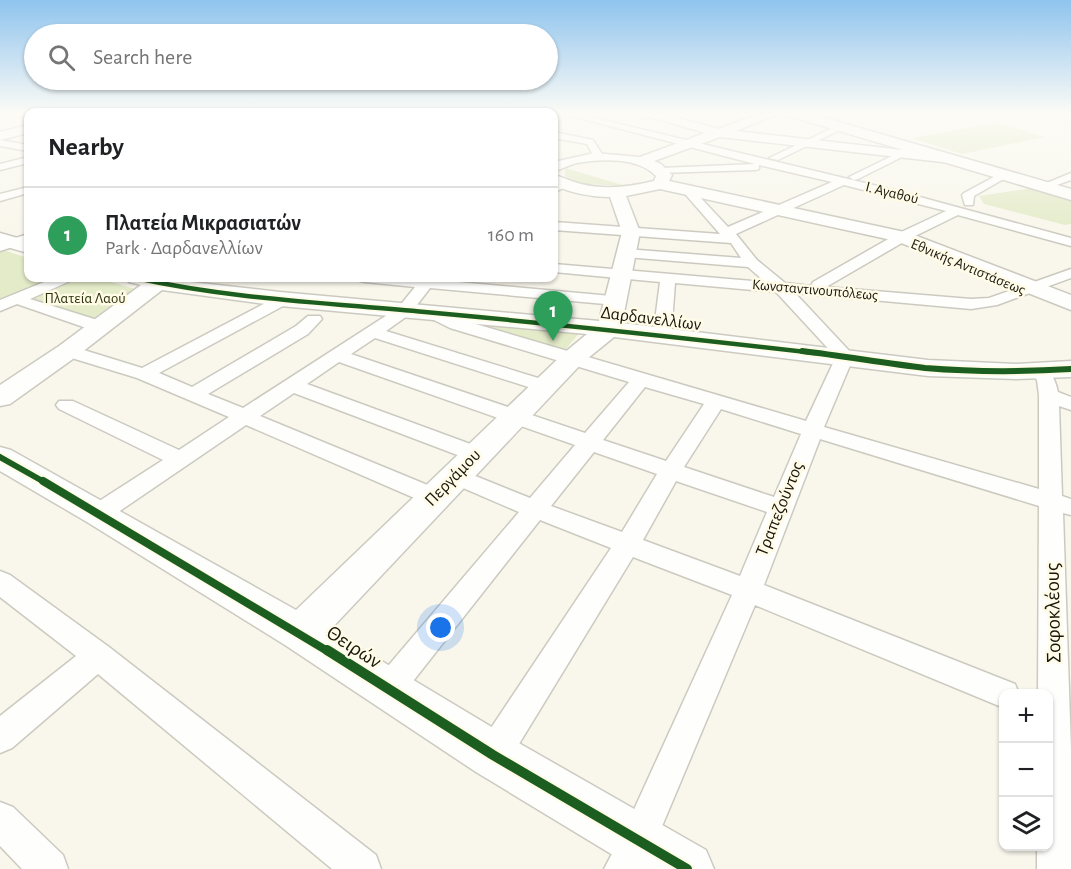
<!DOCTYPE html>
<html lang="en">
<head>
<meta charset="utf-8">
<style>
	body { margin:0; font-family:"Alegreya Sans",sans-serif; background:#f6f6f6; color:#202124 }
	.controls { position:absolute; right:18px; bottom:18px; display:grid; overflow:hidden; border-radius:12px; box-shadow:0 2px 4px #0004 }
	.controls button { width:54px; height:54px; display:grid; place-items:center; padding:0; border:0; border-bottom:2px solid #e0e0e0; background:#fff; color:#202124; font:30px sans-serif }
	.you { position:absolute; left:441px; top:628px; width:21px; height:21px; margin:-15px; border:4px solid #fff; border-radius:50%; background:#1a73e8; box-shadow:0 0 0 9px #1a73e833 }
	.badge { display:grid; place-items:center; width:39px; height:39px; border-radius:50%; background:#66645a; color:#fff; font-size:20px; font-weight:700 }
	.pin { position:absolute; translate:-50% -50px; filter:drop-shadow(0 2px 3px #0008) }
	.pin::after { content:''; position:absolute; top:32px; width:21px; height:18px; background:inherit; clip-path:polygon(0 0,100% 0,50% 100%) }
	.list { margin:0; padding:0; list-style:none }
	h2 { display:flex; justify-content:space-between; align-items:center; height:78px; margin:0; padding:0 24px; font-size:26px }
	h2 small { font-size:20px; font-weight:400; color:#757577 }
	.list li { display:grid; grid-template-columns:39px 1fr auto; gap:18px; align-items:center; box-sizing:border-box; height:96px; padding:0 24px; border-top:2px solid #e0e0e0 }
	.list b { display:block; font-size:22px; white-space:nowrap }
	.list p { margin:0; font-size:20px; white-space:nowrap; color:#757577 }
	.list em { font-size:20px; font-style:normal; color:#757577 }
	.icon { flex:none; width:33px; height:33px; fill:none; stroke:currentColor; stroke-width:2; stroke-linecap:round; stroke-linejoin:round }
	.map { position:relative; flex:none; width:1071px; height:869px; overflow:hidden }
	.search { position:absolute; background:#fff; box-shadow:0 2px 4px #0004; left:24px; top:24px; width:534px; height:66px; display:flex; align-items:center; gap:15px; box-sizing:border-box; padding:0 21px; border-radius:33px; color:#757577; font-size:22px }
	.panel { position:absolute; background:#fff; box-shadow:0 2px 4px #0004; left:24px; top:108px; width:534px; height:174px; border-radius:12px }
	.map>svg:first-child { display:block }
</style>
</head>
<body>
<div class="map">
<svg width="1071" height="869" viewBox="0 0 1071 869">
	<rect width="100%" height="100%" fill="#f9f7ec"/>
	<g fill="#e4ebc9">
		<path d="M996,123L1045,137L962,154L911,138Z"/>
		<path d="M565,168L626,186L584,184L565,176Z"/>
		<path d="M1033,188L1071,200V224L1065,225L984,204L979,196Z"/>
		<path d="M0,249L28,258V278H57L0,301Z"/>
		<path d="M72,278H97L135,289L89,321L22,298Z"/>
		<path d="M463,320L580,332L565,350Z"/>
	</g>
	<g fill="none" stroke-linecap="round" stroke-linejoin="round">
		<g stroke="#cccac0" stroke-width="3">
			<g id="street">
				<path d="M3,113L28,114V118Z"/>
				<path d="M560,113H574L894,190L1071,238V246L958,215L907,240L826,287L971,299L989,298L1071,269V278L997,305L971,309L795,293L854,356L824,427L1039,489V395L1037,380L1030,372L1032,368C1049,364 1055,378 1058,392L1071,397V410L1059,406L1062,496L1071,499V515L1063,513L1071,749V869H1037V846H1048V694H1038L1039,506L820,439L764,585L1015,684L1019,694H1004V708L755,605L644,869H604L626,827L732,595L633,557L505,767L493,772L481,767L476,755L481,743L611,548L540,520L399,699L388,703L377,699L372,689L377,679L519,512L447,481L444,476L447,471L455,468L463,471L530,498L575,445L339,362L307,384L484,449L487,454L484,459L476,461L468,459L294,393L260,416L442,491L446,497L442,503L434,505L426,503L246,425L108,519L99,522L90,519L87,513L90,507L163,460L59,409L56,405L59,401H73L179,450L229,417L137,378L62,355L59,351L62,347H74L142,368L271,300L274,296H286L288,299L283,306L159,373L192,387L296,326L308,316H320L322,319L308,334L208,394L243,408L398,308L415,287L365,282L360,281L358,278H437L436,280L622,297L624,300L616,305L430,288L410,314L386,331L551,382L554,386L551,390L544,392L375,338L351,354L585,433L629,382L450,328L426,316L424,313L426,310H438L462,320L806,421L836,357L776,292L675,283L671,336L668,340H656L653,336L660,282L554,272V264L765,282L748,267L626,257L619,253L626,249L741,258L731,243L554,230V222L720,234L686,195L692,189H700L702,191L698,195L728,227L832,182L759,165V169L755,170L657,173L656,171L661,168L755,164ZM844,185L946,211L897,234L813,282L811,286L785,283L757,260L736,234ZM645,387L704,404L666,461L603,440ZM721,409L801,434L774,497L684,467ZM594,452L657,474L622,532L551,506ZM676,481L767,512L740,576L643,540Z"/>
				<path d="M635,113H644L649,117L642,119Z"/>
				<path d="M839,125L846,127L778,160L769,158Z"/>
				<path d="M554,132L593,140L604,157L595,159L587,144L554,138Z"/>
				<path d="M0,140L28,145V151L0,146Z"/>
				<path d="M900,152L908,154L858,179L854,180L849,177Z"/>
				<path d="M28,157V163L0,170V164Z"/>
				<path d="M1003,172L1007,173V177L974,196L973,205H965L962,195L964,193Z"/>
				<path d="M1071,173V180L1043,190L1037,187Z"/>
				<path d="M565,182L571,185L554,192V185Z"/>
				<path d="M28,187V193L0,201V194Z"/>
				<path d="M28,234V242L0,251V243Z"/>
				<path d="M54,278H72L70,281L30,299L107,323L109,327L107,331H95L17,304L0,311V300Z"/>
				<path d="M0,571L10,575L109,647L376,855L381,869H332L98,674L12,748L0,753V716L76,656L0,597Z"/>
				<path d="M0,802L13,807L63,855L68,869H22L0,846Z"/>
			</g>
		</g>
		<g stroke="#cccac0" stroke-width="3">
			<g id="secondary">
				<path d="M642,113H661L718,129L763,113H780L736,131L956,156L958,159L956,162L951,163L720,137L654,161L661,164L672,175L669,181L909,233L1071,295V310L896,241L660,189L626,196L640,232L622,323L928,360L1016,364L1071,361V377L1016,379L928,376L614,337L582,363L330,630L510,738L706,850L714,869H636L476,772L285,645L87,522L0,471V447L11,450L296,610L564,353L587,334L280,306L162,290L77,356L10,404L0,406V385L59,346L141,285L129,282L126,278H174L173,280L280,292L599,321L622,232L610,197C590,197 571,193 554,185V175C563,177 572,182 581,184C605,190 630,187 654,181L656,176C638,157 601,159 577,163C569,165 562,169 554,171V162L594,153L640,157L705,133L644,115Z"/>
				<path d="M28,125V133L0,140V132Z"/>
				<path d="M0,233L28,241V253L0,245Z"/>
			</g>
		</g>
		<g stroke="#cccac0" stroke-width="3">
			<path id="primary" d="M788,113H808L1071,189V200L789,116Z"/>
		</g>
		<use href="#street" fill="#fefefc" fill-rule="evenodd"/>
		<use href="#secondary" fill="#fefefc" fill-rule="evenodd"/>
		<use href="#primary" fill="#fefefc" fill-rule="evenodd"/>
		<g stroke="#fffbe6" stroke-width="8">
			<path id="cycleway-far3" d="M136,278C231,299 329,303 425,312C556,324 685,338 815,353"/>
		</g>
		<g stroke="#fffbe6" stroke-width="10">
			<g id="cycleway-far2">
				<path d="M802,351C843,356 884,363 925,368C973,372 1022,372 1071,369"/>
				<path d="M0,457L46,483"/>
			</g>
		</g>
		<g stroke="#fffbe6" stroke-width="11">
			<path id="cycleway-far1" d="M43,481L329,652"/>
		</g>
		<g stroke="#fffbe6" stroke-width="14">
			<path id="cycleway" d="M327,650L493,755L687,869"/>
		</g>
		<use href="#cycleway-far3" stroke="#1b5e20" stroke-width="4.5"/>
		<use href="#cycleway-far2" stroke="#1b5e20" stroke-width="6"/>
		<use href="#cycleway-far1" stroke="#1b5e20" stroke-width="8"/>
		<use href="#cycleway" stroke="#1b5e20" stroke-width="10"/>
	</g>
	<linearGradient id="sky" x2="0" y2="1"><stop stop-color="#8fc4ee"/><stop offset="0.48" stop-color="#fcfbf6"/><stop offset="1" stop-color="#fcfbf6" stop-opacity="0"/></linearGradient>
	<rect width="1071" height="235" fill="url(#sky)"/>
	<g text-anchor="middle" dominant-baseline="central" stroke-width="5" stroke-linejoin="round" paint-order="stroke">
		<g font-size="15" fill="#17150c" stroke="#fffbe6">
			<text transform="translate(892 193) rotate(14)">Ι. Αγαθού</text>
			<text transform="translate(968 267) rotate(23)">Εθνικής Αντιστάσεως</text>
			<text transform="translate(815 290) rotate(5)">Κωνσταντινουπόλεως</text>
		</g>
		<g font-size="15" fill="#2a330e" stroke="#fffbe6">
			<text x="85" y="298">Πλατεία Λαού</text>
		</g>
		<g font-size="18" fill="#17150c" stroke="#fffbe6">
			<text transform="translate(651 319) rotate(7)">Δαρδανελλίων</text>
			<text transform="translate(453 478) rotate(-46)">Περγάμου</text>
			<text transform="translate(780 509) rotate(-68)">Τραπεζούντος</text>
		</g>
		<g font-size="21" fill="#17150c" stroke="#fffbe6">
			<text transform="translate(1053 613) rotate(-91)">Σοφοκλέους</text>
			<text transform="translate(354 647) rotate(33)">Θειρών</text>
		</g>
	</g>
</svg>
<div class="controls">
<button>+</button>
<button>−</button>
<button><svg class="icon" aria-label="layers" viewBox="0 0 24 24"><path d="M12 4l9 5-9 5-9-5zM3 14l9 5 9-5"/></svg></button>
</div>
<div class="you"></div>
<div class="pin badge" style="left:553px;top:341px;background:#2e9e5b">1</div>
<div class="search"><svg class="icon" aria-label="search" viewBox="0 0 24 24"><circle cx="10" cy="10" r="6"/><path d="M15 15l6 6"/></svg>Search here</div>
<section class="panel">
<h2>Nearby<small></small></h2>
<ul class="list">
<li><span class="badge" style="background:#2e9e5b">1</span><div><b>Πλατεία Μικρασιατών</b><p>Park · Δαρδανελλίων</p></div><em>160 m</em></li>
</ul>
</section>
</div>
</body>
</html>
